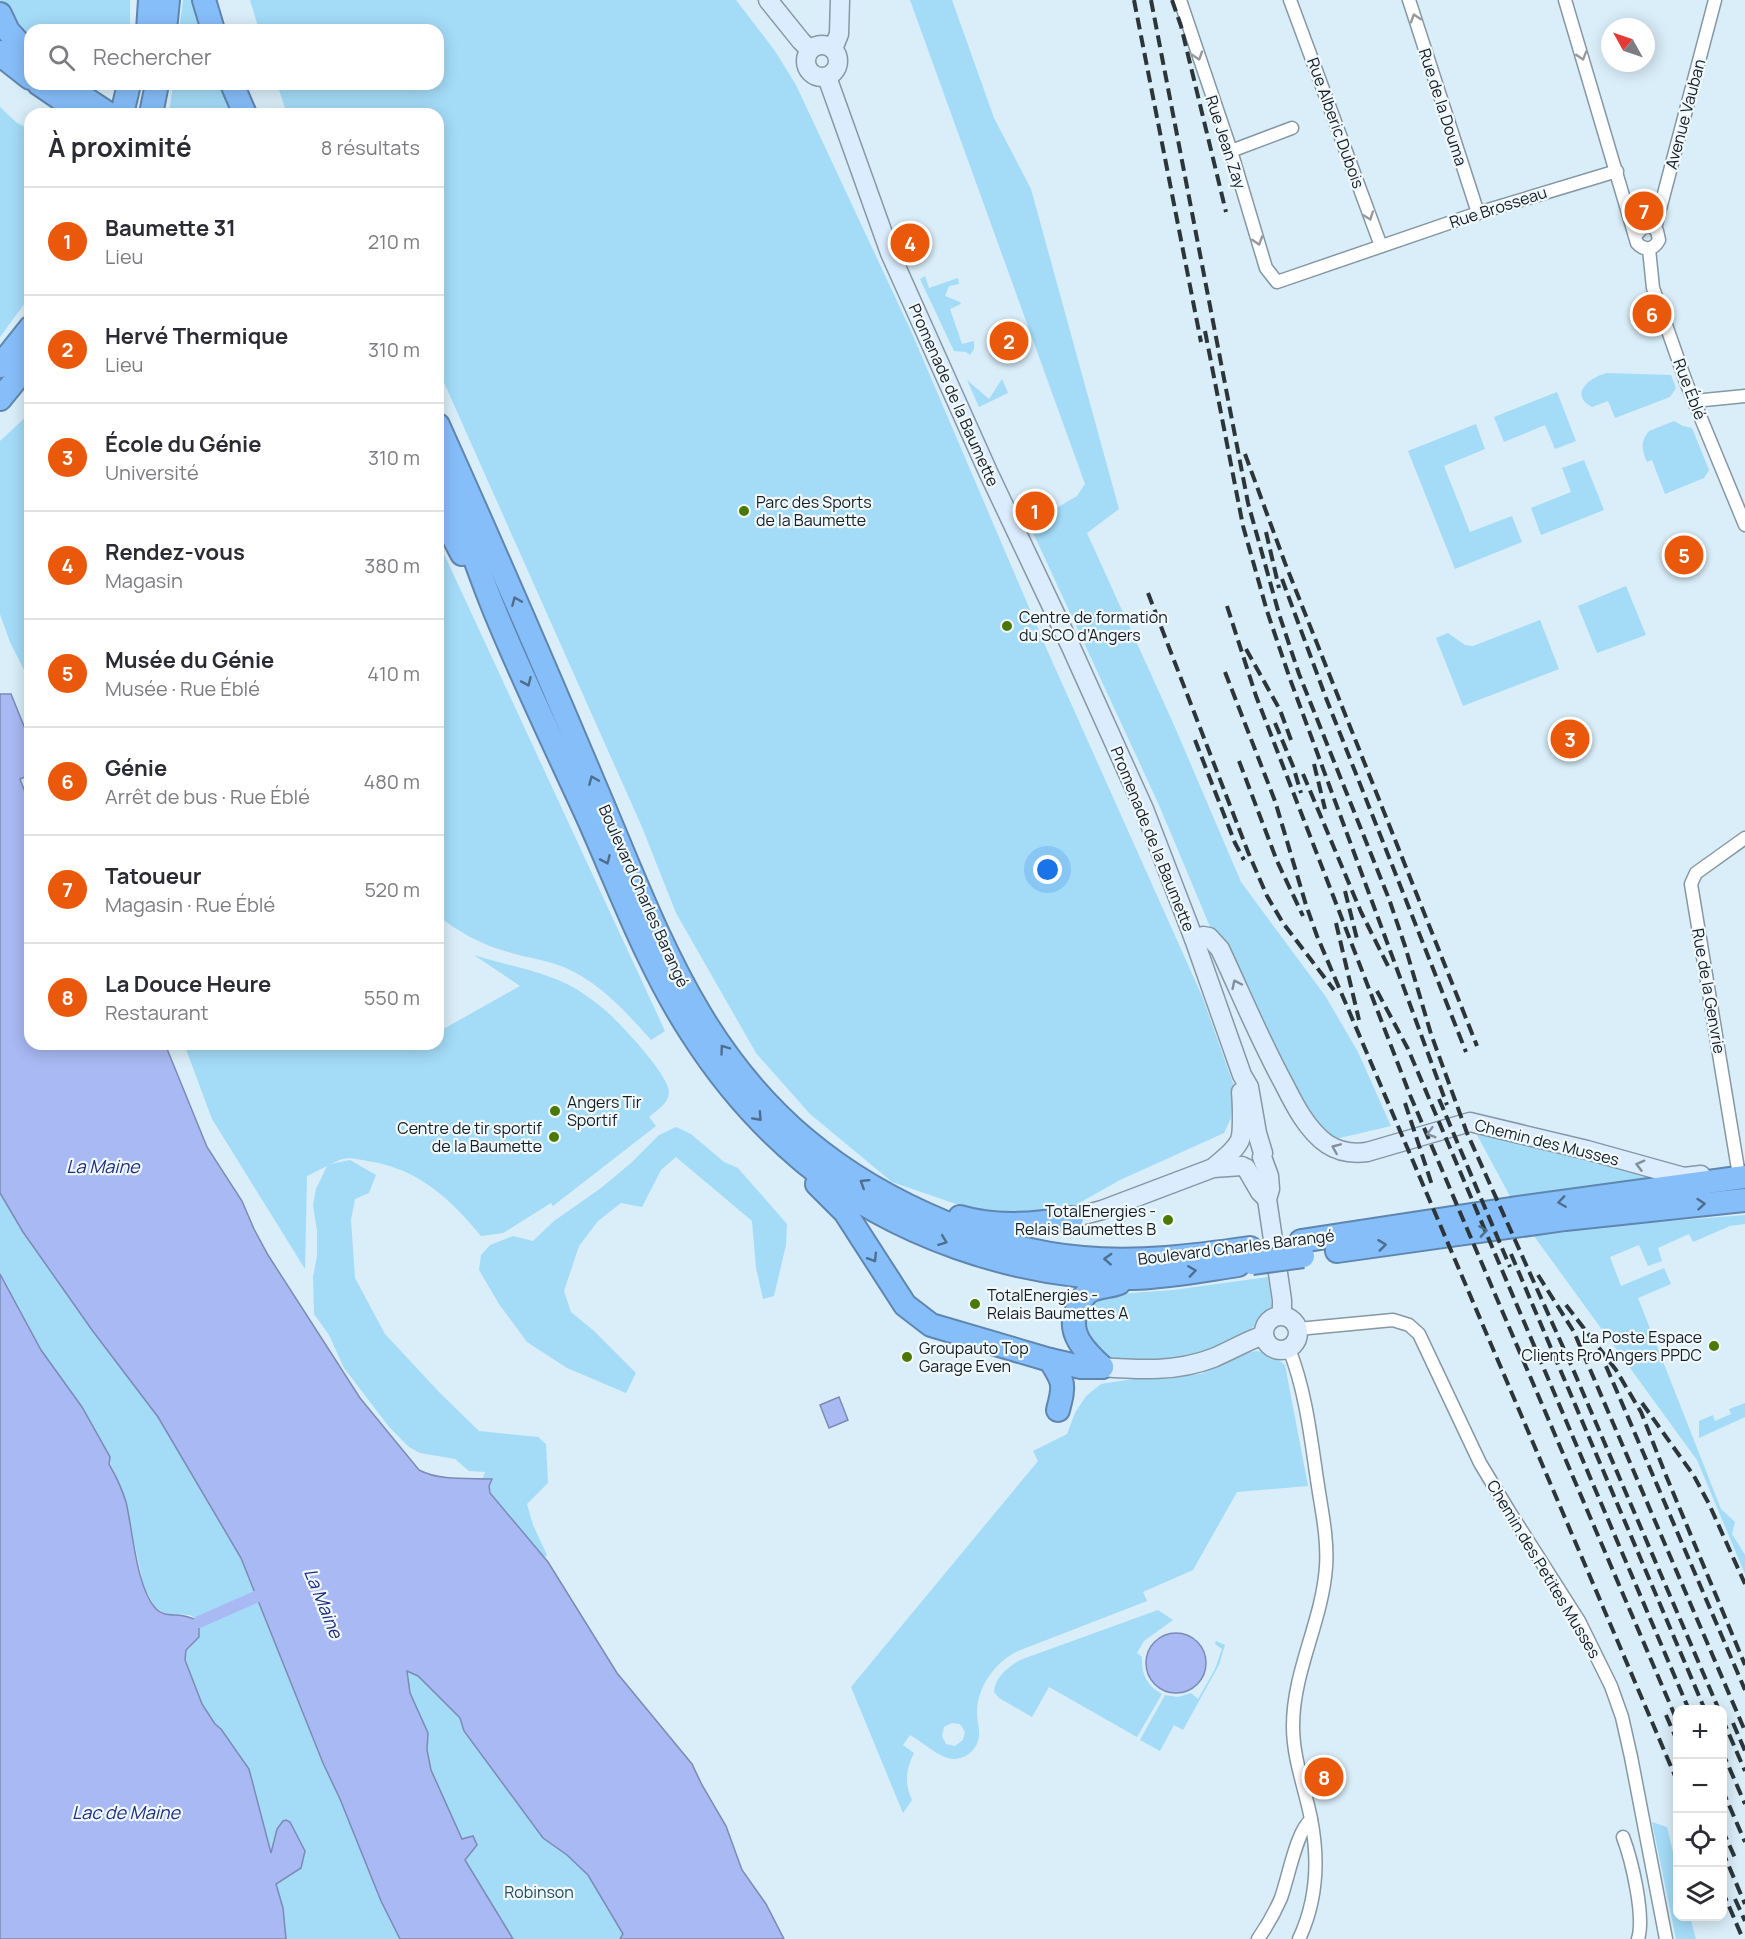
<!DOCTYPE html>
<html lang="fr">
<head>
<meta charset="utf-8">
<style>
	body { margin:0; font-family:Manrope,sans-serif; background:#f7f7f7; color:#2b2b33 }
	.controls { position:absolute; right:18px; bottom:18px; display:grid; overflow:hidden; border-radius:12px; box-shadow:0 3px 15px #0003 }
	.controls button { width:54px; height:54px; display:grid; place-items:center; padding:0; border:0; border-bottom:2px solid #e1e1e2; background:#fff; color:#2b2b33; font:30px sans-serif }
	.compass { position:absolute; left:1601px; top:18px; width:54px; height:54px; border-radius:50%; background:#fff; box-shadow:0 3px 15px #0003; rotate:310deg }
	.you { position:absolute; left:1048px; top:870px; width:21px; height:21px; margin:-15px; border:4px solid #fff; border-radius:50%; background:#1a73e8; box-shadow:0 0 0 9px #1a73e833 }
	.badge { display:grid; place-items:center; width:39px; height:39px; border-radius:50%; background:#ea580c; color:#fff; font-size:20px; font-weight:700 }
	.pin { position:absolute; translate:-50% -50%; border:3px solid #fff; box-shadow:0 2px 6px #0006 }
	.list { margin:0; padding:0; list-style:none }
	h2 { display:flex; justify-content:space-between; align-items:center; height:78px; margin:0; padding:0 24px; font-size:26px }
	h2 small { font-size:20px; font-weight:400; color:#7c7c81 }
	.list li { display:grid; grid-template-columns:39px 1fr auto; gap:18px; align-items:center; box-sizing:border-box; height:108px; padding:0 24px; border-top:2px solid #e1e1e2 }
	.list b { display:block; font-size:22px; white-space:nowrap }
	.list p { margin:0; font-size:20px; white-space:nowrap; color:#7c7c81 }
	.list em { font-size:20px; font-style:normal; color:#7c7c81 }
	.icon { flex:none; width:33px; height:33px; fill:none; stroke:currentColor; stroke-width:2; stroke-linecap:round; stroke-linejoin:round }
	.map { position:relative; flex:none; width:1745px; height:1939px; overflow:hidden }
	.search { position:absolute; background:#fff; box-shadow:0 3px 15px #0003; left:24px; top:24px; width:420px; height:66px; display:flex; align-items:center; gap:15px; box-sizing:border-box; padding:0 21px; border-radius:18px; color:#7c7c81; font-size:22px }
	.panel { position:absolute; background:#fff; box-shadow:0 3px 15px #0003; left:24px; top:108px; width:420px; height:942px; border-radius:18px }
	.map>svg:first-child { display:block }
</style>
</head>
<body>
<div class="map">
<svg width="1745" height="1939" viewBox="0 0 1745 1939">
	<rect width="100%" height="100%" fill="#d9eef9"/>
	<g fill="#a4dbf7" fill-rule="evenodd">
		<path d="M0,0H130V30H30V48L20,36Z"/>
		<path d="M183,0H199L206,30H179Z"/>
		<path d="M250,0H736L775,51L796,85L911,331L1048,652L1202,996L1234,1086L1231,1118L1224,1133L1120,1180L1072,1207L988,1215L892,1182L810,1114L756,1053L676,913L642,827L438,369V114H287L277,84H438V30H259Z"/>
		<path d="M910,0H952L994,118L1031,189L1119,509L1087,533L1174,725L1241,882L1326,997L1358,1052L1391,1126L1331,1140L1295,1092L1211,929L1159,805L1029,524L1077,496L1085,484Z"/>
		<path d="M173,84H225L236,114H169Z"/>
		<path d="M0,107L17,123L30,129V296L0,337Z"/>
		<path d="M925,276L929,288L958,278L959,284L949,286L945,296L960,302L961,304L950,309L962,344L974,341V349L970,355L966,352L954,351L920,279Z"/>
		<path d="M1607,373L1671,375L1676,388L1670,397L1615,418L1608,401L1592,407C1568,394 1590,377 1607,373Z"/>
		<path d="M1002,379L1008,393L979,407L967,380L989,399Z"/>
		<path d="M1557,392L1576,441L1555,449L1545,425L1504,442L1494,417Z"/>
		<path d="M30,413V682L10,642L0,614V441Z"/>
		<path d="M1674,421L1683,426L1692,428L1709,470L1704,478L1665,494L1652,460L1647,462C1642,449 1640,442 1649,431Z"/>
		<path d="M1476,424L1485,449L1444,466L1470,532L1512,516L1522,542L1455,569L1408,451Z"/>
		<path d="M1584,460L1604,510L1541,535L1531,508L1571,492L1562,468Z"/>
		<path d="M438,541L665,1031L651,1040C627,1013 600,983 566,968C548,960 527,958 508,952C482,945 459,932 438,916Z"/>
		<path d="M1626,586L1646,635L1597,653L1578,606Z"/>
		<path d="M1540,620L1559,669L1463,706L1436,638L1448,633L1465,645L1473,646Z"/>
		<path d="M474,955C505,965 538,970 567,984C581,991 593,1000 605,1010C619,1022 671,1077 669,1093C668,1104 657,1110 649,1117L656,1126L553,1206L551,1203L503,1233L481,1236C450,1198 417,1168 367,1161C349,1158 347,1156 331,1164L350,1160L376,1175L369,1193L355,1199L351,1220L355,1278L385,1334L439,1392L479,1431L538,1437L546,1444L548,1483L527,1504L533,1525L547,1555L530,1573L479,1488L485,1472L469,1471L455,1459L420,1453L409,1447L390,1428L344,1368L329,1335L314,1314L313,1277L317,1256V1231L313,1205L316,1189L327,1166L307,1176L305,1269L212,1119L184,1044H438V1032L520,986Z"/>
		<path d="M676,1127L691,1134L724,1162L738,1168L787,1224L786,1245L774,1296L763,1299L756,1268L752,1221L676,1157L661,1170L642,1207L621,1203L598,1221L579,1246L564,1291L571,1312L594,1331L636,1373L626,1393L567,1368L527,1342L499,1304L479,1270L481,1255L490,1245L513,1236L533,1241L554,1221L601,1188L631,1163L659,1135Z"/>
		<path d="M1475,1131L1660,1177L1659,1181L1512,1200Z"/>
		<path d="M0,1193L23,1232L92,1330L158,1417L241,1558L323,1763L340,1799L381,1901L400,1939H286L283,1908L276,1884L301,1868L305,1851L290,1822L286,1820C274,1825 273,1844 272,1857L249,1769L221,1729L215,1724L202,1704L185,1659L186,1650L199,1637L200,1625L198,1620L190,1615L168,1614L156,1609L144,1587L125,1501L115,1473L82,1407L41,1350L0,1274Z"/>
		<path d="M1745,1215V1224L1730,1226L1693,1242L1689,1234L1658,1248L1662,1261L1648,1266L1639,1245L1610,1257L1621,1286L1664,1268L1671,1284L1638,1298L1721,1509L1735,1522L1732,1534L1745,1555V1574L1697,1460L1531,1232Z"/>
		<path d="M1268,1277L1272,1307L1264,1320L1222,1347L1195,1359L1120,1363L1095,1348L1081,1328L1085,1308L1104,1295L1173,1290Z"/>
		<path d="M1258,1351L1272,1355L1285,1365L1308,1486L1237,1492L1193,1570L1143,1592L1147,1601L1018,1651C995,1662 977,1687 977,1713C977,1723 981,1731 978,1741C974,1754 959,1763 945,1757C933,1752 922,1742 910,1735L903,1745L914,1753C906,1769 904,1783 912,1800L903,1813L851,1687L1038,1461L1033,1451L1067,1434L1075,1413L1086,1396L1101,1384L1133,1379L1201,1374L1243,1353ZM952,1723L960,1724L965,1732L963,1740L955,1746L946,1744L942,1736L944,1727Z"/>
		<path d="M1745,1403V1417L1699,1438V1421L1713,1415L1715,1421L1731,1414L1729,1409Z"/>
		<path d="M1158,1610L1173,1620L1144,1641L1137,1653L1142,1657C1141,1674 1147,1686 1162,1694L1137,1737L1049,1687L1032,1717L999,1698L994,1692C995,1677 1008,1667 1020,1660Z"/>
		<path d="M1216,1641L1225,1645L1219,1665L1183,1730L1174,1725L1160,1751L1140,1740L1165,1695L1178,1697L1191,1693L1198,1699L1215,1669L1222,1649L1215,1644Z"/>
		<path d="M406,1671L418,1676L460,1719L464,1731L475,1746L567,1855L588,1875L623,1934L620,1939H513L465,1860L462,1840L431,1770L427,1750L428,1733L410,1693Z"/>
		<path d="M1652,1822L1667,1827L1677,1869L1678,1916L1690,1917L1696,1939H1676Z"/>
	</g>
	<g fill="#a8b9f3" stroke="#7c8ab4" stroke-width="1.5">
		<path d="M0,694H11L30,741V775L20,779L30,805V1044H165L207,1147L242,1201L254,1229L268,1255L360,1398L419,1470C440,1481 468,1478 492,1479L489,1486L490,1493L548,1562L617,1673L692,1764L702,1785L726,1826L742,1870L766,1904L784,1939H620L623,1934L588,1875L567,1855L543,1838L464,1731L460,1718L418,1676L407,1671L410,1693L428,1733L427,1750L431,1770L462,1839L473,1836L477,1845L465,1860L513,1939H400L381,1901L340,1799L323,1763L241,1558L158,1417L92,1330L23,1232L0,1193Z"/>
		<path d="M0,1274L41,1350L82,1407L110,1457L109,1464C116,1476 122,1489 126,1502C133,1531 136,1587 156,1609C165,1619 185,1611 199,1622V1637L186,1650L185,1660L202,1704L215,1724L221,1729L249,1769L271,1853L277,1829L283,1821L286,1820L290,1822L305,1851L301,1868L276,1884L283,1908L286,1939H0Z"/>
		<path d="M839,1397L848,1420L829,1428L820,1405Z"/>
		<circle cx="1176" cy="1663" r="30"/>
	</g>
	<g fill="none" stroke-linecap="round" stroke-linejoin="round">
		<path stroke="#a8b9f3" stroke-width="12" d="M199,1622L269,1591"/>
		<g stroke="#8598a3" stroke-width="15">
			<g id="street">
				<path d="M1180,0L1231,151L1266,268L1277,282L1478,213L1617,171"/>
				<path d="M1290,0L1381,246"/>
				<path d="M1409,0L1478,213"/>
				<path d="M1565,0L1637,243C1644,251 1654,250 1659,240L1657,231L1651,226L1643,227L1636,235"/>
				<path d="M1231,151L1292,128"/>
				<path d="M1655,228L1715,0"/>
				<path d="M1649,249L1653,288L1686,382L1745,525"/>
				<path d="M1694,401L1745,396"/>
				<path d="M1738,1169L1691,884L1696,873L1745,838"/>
				<path d="M1298,1329L1393,1320L1409,1325L1419,1334L1480,1463L1509,1511L1579,1621L1611,1686L1622,1717L1631,1757L1666,1939"/>
				<path d="M1289,1349C1306,1391 1311,1440 1318,1486C1322,1512 1328,1540 1326,1567C1322,1622 1293,1671 1293,1726C1293,1759 1305,1788 1311,1819C1319,1860 1317,1901 1299,1939"/>
				<path d="M1623,1837C1632,1861 1645,1916 1638,1939"/>
				<path d="M1258,1939C1267,1926 1275,1912 1281,1898C1288,1879 1297,1829 1311,1820"/>
			</g>
		</g>
		<g stroke="#8598a3" stroke-width="21">
			<g id="secondary">
				<path d="M768,0L801,41L810,50"/>
				<circle cx="822" cy="61" r="16"/>
				<path d="M833,49L839,34L840,0"/>
				<path d="M827,77L890,253L989,474L1071,647L1144,809L1194,939L1242,1075L1249,1087L1257,1133L1263,1153L1262,1157L1269,1176L1270,1189L1267,1199L1282,1300V1315"/>
				<path d="M1194,939L1203,936L1209,937L1220,949C1241,994 1260,1040 1284,1084C1294,1104 1307,1130 1327,1144C1339,1152 1352,1154 1367,1152L1470,1122L1587,1150L1684,1177L1701,1175"/>
				<path d="M1213,1168C1222,1160 1235,1151 1240,1140C1243,1132 1242,1102 1241,1092"/>
				<path d="M1246,1168L1260,1192L1267,1199"/>
				<path d="M1072,1218L1102,1210L1213,1168L1242,1166"/>
				<circle cx="1281" cy="1333" r="17"/>
				<path d="M1102,1367C1139,1370 1177,1372 1213,1358C1230,1351 1246,1341 1264,1335"/>
			</g>
		</g>
		<g stroke="#5f86ae" stroke-width="26">
			<g id="highway">
				<path d="M204,0L213,30"/>
				<path d="M0,14L8,31L30,55"/>
				<path d="M148,30L150,0"/>
				<path d="M165,30L168,0"/>
				<path d="M0,52L7,60L30,78"/>
				<path d="M39,84L74,108"/>
				<path d="M63,84L109,114"/>
				<path d="M232,84L245,114"/>
				<path d="M122,114L129,84"/>
				<path d="M151,114L157,84"/>
				<path d="M0,366L30,328"/>
				<path d="M0,399L30,362"/>
				<path d="M438,425C492,545 544,665 595,786C628,863 657,942 700,1014C760,1114 839,1179 946,1223C989,1241 1036,1254 1083,1258C1139,1263 1194,1256 1250,1248"/>
				<path d="M445,474C461,519 476,565 494,609C523,680 557,750 589,820C621,892 649,968 692,1034C722,1081 760,1125 803,1161C891,1235 1018,1279 1133,1278C1168,1277 1204,1270 1238,1265"/>
				<path d="M438,508L462,554"/>
				<path d="M817,1184L845,1212L905,1305L931,1325L1050,1360L1081,1367H1102"/>
				<path d="M960,1217C996,1228 1036,1224 1072,1218"/>
				<path d="M1301,1241L1517,1208L1745,1177"/>
				<path d="M1337,1251L1565,1219L1745,1200"/>
				<path d="M1050,1360C1064,1382 1065,1384 1058,1410"/>
				<path d="M1102,1367C1086,1352 1066,1333 1077,1310C1079,1304 1083,1297 1087,1293C1095,1286 1110,1287 1119,1283"/>
			</g>
		</g>
		<use href="#street" stroke="#fff" stroke-width="12"/>
		<use href="#secondary" stroke="#dbecfe" stroke-width="18"/>
		<use href="#highway" stroke="#86befa" stroke-width="22"/>
		<g stroke="#2c363a" stroke-width="4" stroke-dasharray="12 6" stroke-linecap="butt">
			<path d="M1134,0L1201,342"/>
			<path d="M1151,0L1248,503L1279,614L1299,674L1389,899L1405,946L1431,1034L1467,1133L1572,1367L1719,1710"/>
			<path d="M1172,0L1181,26L1226,212"/>
			<path d="M1205,331L1243,526L1267,611L1290,679L1447,1105"/>
			<path d="M1245,454L1285,563L1477,1046"/>
			<path d="M1266,532L1279,588"/>
			<path d="M1282,579L1326,698L1466,1052"/>
			<path d="M1148,593L1248,852L1267,896L1283,923L1334,990"/>
			<path d="M1227,606L1256,696L1410,1095L1678,1723"/>
			<path d="M1246,649L1280,710L1291,740"/>
			<path d="M1225,672L1275,801L1306,905L1317,936L1678,1783"/>
			<path d="M1275,723L1293,766L1301,793"/>
			<path d="M1195,740L1235,843L1244,860"/>
			<path d="M1239,761L1277,861L1303,916"/>
			<path d="M1314,764L1325,809"/>
			<path d="M1303,774L1361,912L1388,966"/>
			<path d="M1345,891L1358,943"/>
			<path d="M1336,923L1359,1020"/>
			<path d="M1377,991L1408,1049L1689,1710"/>
			<path d="M1439,1099L1510,1267"/>
			<path d="M1405,1103L1432,1185"/>
			<path d="M1511,1254L1705,1710"/>
			<path d="M1538,1275L1574,1332L1745,1731"/>
			<path d="M1566,1305L1616,1370L1641,1412L1667,1478L1745,1665"/>
			<path d="M1606,1366L1745,1690"/>
			<path d="M1642,1403L1694,1476L1709,1504L1745,1584"/>
			<path d="M1666,1715L1678,1743"/>
			<path d="M1722,1718L1745,1771"/>
			<path d="M1733,1723L1745,1751"/>
			<path d="M1722,1751L1745,1804"/>
			<path d="M1722,1789L1745,1842"/>
			<path d="M1722,1829L1736,1860"/>
			<path d="M1722,1850L1745,1904"/>
			<path d="M1722,1890L1743,1939"/>
			<path d="M1735,1899L1745,1921"/>
		</g>
		<g stroke="#5f86ae" stroke-width="26" stroke-linecap="butt">
			<path id="highway-bridge" d="M1252,1263L1303,1256"/>
		</g>
		<use href="#highway-bridge" stroke="#86befa" stroke-width="22"/>
	</g>
	<defs><path id="oneway-chevron" d="M-2-3.5L2.5 0L-2 3.5" fill="none" stroke-width="1.6" stroke-linecap="round" stroke-linejoin="round" transform="scale(1.5)"/></defs>
	<g stroke="#969a9c">
		<use href="#oneway-chevron" transform="translate(1415 18) rotate(-108)"/>
		<use href="#oneway-chevron" transform="translate(1198 56) rotate(72)"/>
		<use href="#oneway-chevron" transform="translate(1582 56) rotate(73)"/>
		<use href="#oneway-chevron" transform="translate(1369 216) rotate(70)"/>
		<use href="#oneway-chevron" transform="translate(1258 241) rotate(73)"/>
	</g>
	<g stroke="#4e6e8e">
		<use href="#oneway-chevron" transform="translate(516 601) rotate(-113)"/>
		<use href="#oneway-chevron" transform="translate(527 682) rotate(66)"/>
		<use href="#oneway-chevron" transform="translate(593 780) rotate(-113)"/>
		<use href="#oneway-chevron" transform="translate(606 860) rotate(66)"/>
		<use href="#oneway-chevron" transform="translate(724 1049) rotate(-126)"/>
		<use href="#oneway-chevron" transform="translate(758 1117) rotate(47)"/>
		<use href="#oneway-chevron" transform="translate(864 1183) rotate(-148)"/>
		<use href="#oneway-chevron" transform="translate(1562 1202) rotate(172)"/>
		<use href="#oneway-chevron" transform="translate(1701 1204) rotate(-5)"/>
		<use href="#oneway-chevron" transform="translate(1483 1231) rotate(-8)"/>
		<use href="#oneway-chevron" transform="translate(943 1241) rotate(21)"/>
		<use href="#oneway-chevron" transform="translate(1382 1245) rotate(-7)"/>
		<use href="#oneway-chevron" transform="translate(873 1258) rotate(58)"/>
		<use href="#oneway-chevron" transform="translate(1108 1259) rotate(-177)"/>
		<use href="#oneway-chevron" transform="translate(1192 1271) rotate(-8)"/>
	</g>
	<g stroke="#828f9b">
		<use href="#oneway-chevron" transform="translate(1236 984) rotate(-115)"/>
		<use href="#oneway-chevron" transform="translate(1431 1133) rotate(164)"/>
		<use href="#oneway-chevron" transform="translate(1336 1148) rotate(-157)"/>
		<use href="#oneway-chevron" transform="translate(1640 1165) rotate(-165)"/>
	</g>
	<g fill="#4b7900" stroke="#f0f9fd" stroke-width="2">
		<circle cx="744" cy="511" r="6"/>
		<circle cx="1007" cy="626" r="6"/>
		<circle cx="555" cy="1111" r="6"/>
		<circle cx="554" cy="1137" r="6"/>
		<circle cx="1168" cy="1220" r="6"/>
		<circle cx="975" cy="1304" r="6"/>
		<circle cx="1714" cy="1346" r="6"/>
		<circle cx="907" cy="1357" r="6"/>
	</g>
	<g text-anchor="middle" dominant-baseline="central" stroke-width="4.5" stroke-linejoin="round" paint-order="stroke">
		<g font-size="16" fill="#161e22" stroke="#f0f9fd">
			<text transform="translate(1443 107) rotate(72)">Rue de la Douma</text>
			<text transform="translate(1685 114) rotate(-75)">Avenue Vauban</text>
			<text transform="translate(1336 123) rotate(70)">Rue Alberic Dubois</text>
			<text transform="translate(1226 142) rotate(72)">Rue Jean Zay</text>
			<text transform="translate(1498 207) rotate(-18)">Rue Brosseau</text>
			<text transform="translate(1690 389) rotate(69)">Rue Éblé</text>
			<text transform="translate(954 395) rotate(66)">Promenade de la Baumette</text>
			<text transform="translate(1153 839) rotate(68)">Promenade de la Baumette</text>
			<text transform="translate(644 896) rotate(66)">Boulevard Charles Barangé</text>
			<text transform="translate(1709 991) rotate(80)">Rue de la Genvrie</text>
			<text transform="translate(1547 1142) rotate(14)">Chemin des Musses</text>
			<text transform="translate(1236 1247) rotate(-7)">Boulevard Charles Barangé</text>
			<text transform="translate(1544 1569) rotate(59)">Chemin des Petites Musses</text>
		</g>
		<g font-size="16" fill="#161e22" stroke="#f0f9fd" text-anchor="start">
			<text x="756" y="502">Parc des Sports<tspan x="756" dy="18">de la Baumette</tspan></text>
			<text x="1019" y="617">Centre de formation<tspan x="1019" dy="18">du SCO d’Angers</tspan></text>
			<text x="567" y="1102">Angers Tir<tspan x="567" dy="18">Sportif</tspan></text>
			<text x="542" y="1128" text-anchor="end">Centre de tir sportif<tspan x="542" dy="18">de la Baumette</tspan></text>
			<text x="1156" y="1211" text-anchor="end">TotalEnergies -<tspan x="1156" dy="18">Relais Baumettes B</tspan></text>
			<text x="987" y="1295">TotalEnergies -<tspan x="987" dy="18">Relais Baumettes A</tspan></text>
			<text x="1702" y="1337" text-anchor="end">La Poste Espace<tspan x="1702" dy="18">Clients Pro Angers PPDC</tspan></text>
			<text x="919" y="1348">Groupauto Top<tspan x="919" dy="18">Garage Even</tspan></text>
		</g>
		<g font-size="16" fill="#234a5d" stroke="#f0f9fd">
			<text x="539" y="1892">Robinson</text>
		</g>
		<g font-size="18" font-style="italic" fill="#212d7d" stroke="#f0f9fd">
			<text x="103" y="1166">La Maine</text>
			<text transform="translate(324 1603) rotate(68)">La Maine</text>
			<text x="126" y="1812">Lac de Maine</text>
		</g>
	</g>
</svg>
<div class="controls">
<button>+</button>
<button>−</button>
<button><svg class="icon" aria-label="locate" viewBox="0 0 24 24"><circle cx="12" cy="12" r="6"/><path d="M12 2v4M12 18v4M2 12h4M18 12h4"/></svg></button>
<button><svg class="icon" aria-label="layers" viewBox="0 0 24 24"><path d="M12 4l9 5-9 5-9-5zM3 14l9 5 9-5"/></svg></button>
</div>
<svg class="compass" viewBox="-18 -18 36 36"><path d="M0-13l5 13h-10z" fill="#e53935"/><path d="M0 13l5-13h-10z" fill="#7c7c81"/></svg>
<div class="you"></div>
<div class="pin badge" style="left:1035px;top:511px">1</div>
<div class="pin badge" style="left:1009px;top:341px">2</div>
<div class="pin badge" style="left:1570px;top:739px">3</div>
<div class="pin badge" style="left:910px;top:243px">4</div>
<div class="pin badge" style="left:1684px;top:555px">5</div>
<div class="pin badge" style="left:1652px;top:314px">6</div>
<div class="pin badge" style="left:1644px;top:211px">7</div>
<div class="pin badge" style="left:1324px;top:1777px">8</div>
<div class="search"><svg class="icon" aria-label="search" viewBox="0 0 24 24"><circle cx="10" cy="10" r="6"/><path d="M15 15l6 6"/></svg>Rechercher</div>
<section class="panel">
<h2>À proximité<small>8 résultats</small></h2>
<ul class="list">
<li><span class="badge">1</span><div><b>Baumette 31</b><p>Lieu</p></div><em>210 m</em></li>
<li><span class="badge">2</span><div><b>Hervé Thermique</b><p>Lieu</p></div><em>310 m</em></li>
<li><span class="badge">3</span><div><b>École du Génie</b><p>Université</p></div><em>310 m</em></li>
<li><span class="badge">4</span><div><b>Rendez-vous</b><p>Magasin</p></div><em>380 m</em></li>
<li><span class="badge">5</span><div><b>Musée du Génie</b><p>Musée · Rue Éblé</p></div><em>410 m</em></li>
<li><span class="badge">6</span><div><b>Génie</b><p>Arrêt de bus · Rue Éblé</p></div><em>480 m</em></li>
<li><span class="badge">7</span><div><b>Tatoueur</b><p>Magasin · Rue Éblé</p></div><em>520 m</em></li>
<li><span class="badge">8</span><div><b>La Douce Heure</b><p>Restaurant</p></div><em>550 m</em></li>
</ul>
</section>
</div>
</body>
</html>
